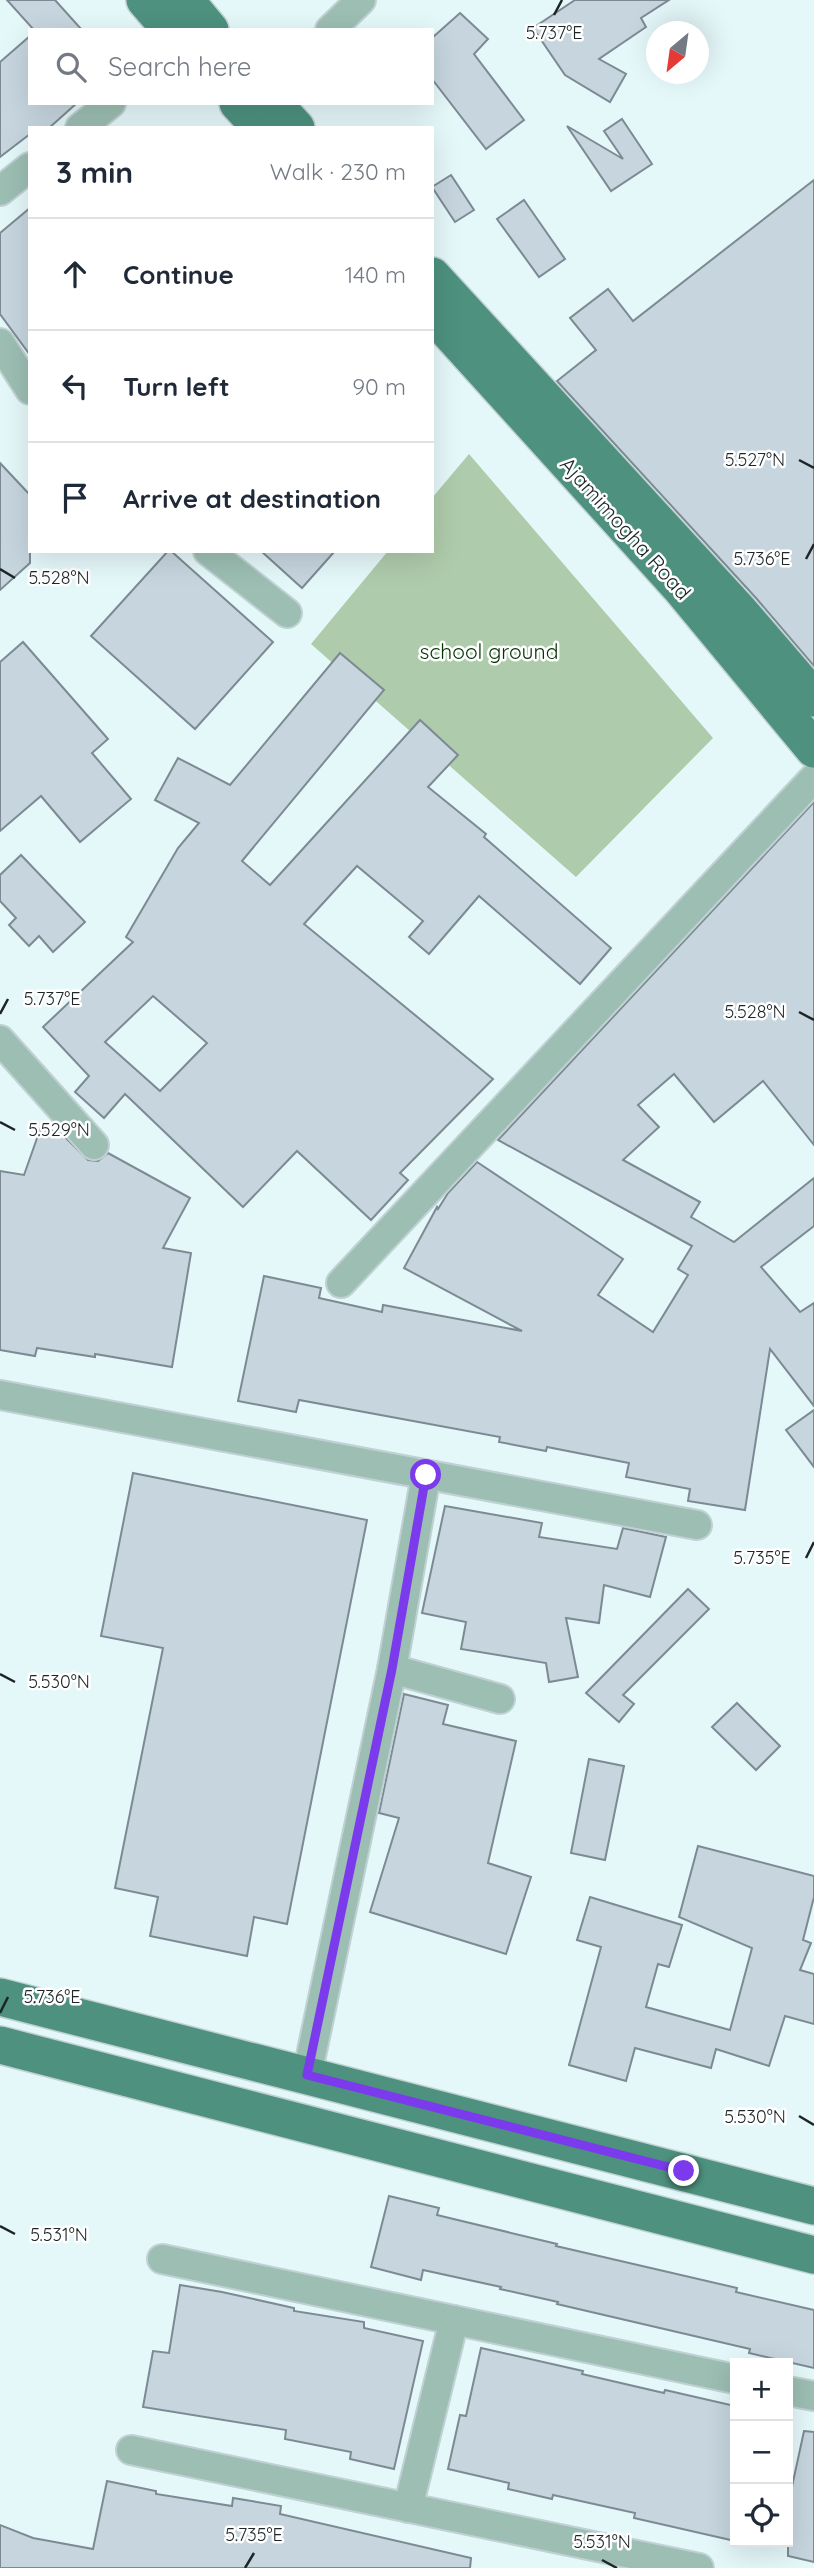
<!DOCTYPE html>
<html lang="en">
<head>
<meta charset="utf-8">
<style>
	body { margin:0; font-family:Quicksand,sans-serif; background:#f2f2f3; color:#1f2937 }
	.controls { position:absolute; right:21px; bottom:21px; display:grid; overflow:hidden; border-radius:0px; box-shadow:0 7px 28px #0002 }
	.controls button { width:63px; height:63px; display:grid; place-items:center; padding:0; border:0; border-bottom:2px solid #e0e1e3; background:#fff; color:#1f2937; font:35px sans-serif }
	.compass { position:absolute; left:646px; top:21px; width:63px; height:63px; border-radius:50%; background:#fff; box-shadow:0 7px 28px #0002; rotate:209deg }
	.stop { position:absolute; width:21px; height:21px; margin:-16px; border:5px solid #7c3aed; border-radius:50%; background:#fff }
	.stop.end { background:#7c3aed; border-color:#fff; box-shadow:0 2px 7px #0008 }
	.list { margin:0; padding:0; list-style:none }
	h2 { display:flex; justify-content:space-between; align-items:center; height:91px; margin:0; padding:0 28px; font-size:30px }
	h2 small { font-size:23px; font-weight:400; color:#747a83 }
	.list li { display:grid; grid-template-columns:46px 1fr auto; gap:21px; align-items:center; box-sizing:border-box; height:112px; padding:0 28px; border-top:2px solid #e0e1e3 }
	.list b { display:block; font-size:26px; white-space:nowrap }
	.list em { font-size:23px; font-style:normal; color:#747a83 }
	.icon { flex:none; width:38px; height:38px; fill:none; stroke:currentColor; stroke-width:2; stroke-linecap:round; stroke-linejoin:round }
	.map { position:relative; flex:none; width:814px; height:2568px; overflow:hidden }
	.search { position:absolute; background:#fff; box-shadow:0 7px 28px #0002; left:28px; top:28px; width:406px; height:77px; display:flex; align-items:center; gap:18px; box-sizing:border-box; padding:0 24px; border-radius:0px; color:#747a83; font-size:26px }
	.panel { position:absolute; background:#fff; box-shadow:0 7px 28px #0002; left:28px; top:126px; width:406px; height:427px; border-radius:0px }
	.map>svg:first-child { display:block }
</style>
</head>
<body>
<div class="map">
<svg width="814" height="2568" viewBox="0 0 814 2568">
	<rect width="100%" height="100%" fill="#e4f7f9"/>
	<path fill="#aecbab" d="M469,454L713,738L576,877L311,644L388,551H432V498Z"/>
	<g fill="#c6d5de" stroke="#7d8a93" stroke-width="2" fill-rule="evenodd">
		<path d="M7,0H55L82,30H34Z"/>
		<path d="M575,0H669L641,18L646,27L599,59L626,74L610,102L565,75L533,28Z"/>
		<path d="M460,13L488,39L474,54L524,120L486,149L432,79V38Z"/>
		<path d="M30,36V103H77L49,128H30V134L0,157V62Z"/>
		<path d="M622,119L652,164L611,191L567,126L623,159L604,131Z"/>
		<path d="M451,175L474,210L455,222L432,187Z"/>
		<path d="M814,180V666L756,598L557,381L596,350L570,318L608,289L633,321Z"/>
		<path d="M524,200L565,259L539,277L497,219Z"/>
		<path d="M30,208V355L0,314V233Z"/>
		<path d="M0,463L30,495V563L0,590Z"/>
		<path d="M168,551H171L273,642L195,729L91,636Z"/>
		<path d="M261,551H335L302,588Z"/>
		<path d="M23,642L108,739L92,753L131,799L80,842L41,796L0,831V662Z"/>
		<path d="M340,653L384,690L242,861L270,885L420,720L458,755L428,787L486,834L484,837L611,948L580,984L479,896L429,954L409,937L423,921L357,866L304,924L493,1079L400,1173L408,1180L371,1220L297,1151L243,1207L125,1094L104,1118L75,1092L89,1076L43,1027L133,942L126,937L178,848L199,823L155,800L178,758L230,785ZM153,996L207,1043L160,1091L105,1042Z"/>
		<path d="M814,802V1145L763,1081L714,1122L674,1074L638,1105L659,1127L623,1160L700,1202L691,1217L734,1242L814,1178V1226L761,1267L800,1312L814,1303V1406L770,1349L745,1510L688,1501L690,1489L626,1477L629,1463L547,1447L546,1451L499,1442L500,1437L299,1400L296,1412L238,1401L264,1276L321,1288L319,1298L382,1312L383,1305L522,1331L404,1268L437,1207L438,1209L448,1193L477,1162L623,1259L598,1295L653,1332L688,1275L678,1269L692,1246L498,1140Z"/>
		<path d="M21,855L85,922L53,952L39,936L29,946L9,925L16,918L0,901V875Z"/>
		<path d="M41,1127L62,1134L88,1160L98,1161L108,1153L190,1198L163,1248L191,1253L172,1367L95,1354V1357L37,1348L35,1356L0,1350V1171L24,1175Z"/>
		<path d="M814,1410V1467L786,1430Z"/>
		<path d="M133,1473L367,1520L287,1924L254,1917L247,1956L150,1936L158,1897L115,1888L163,1648L101,1636Z"/>
		<path d="M445,1506L542,1523L539,1537L617,1549L623,1528L666,1537L650,1597L604,1585L599,1623L566,1618L578,1677L549,1682L546,1663L461,1649L466,1622L422,1613Z"/>
		<path d="M688,1589L709,1609L623,1695L634,1704L619,1722L586,1693Z"/>
		<path d="M404,1694L448,1705L443,1724L516,1741L488,1863L531,1877L506,1954L370,1912L399,1818L379,1813Z"/>
		<path d="M737,1703L780,1746L756,1770L712,1727Z"/>
		<path d="M589,1759L624,1766L605,1860L571,1853Z"/>
		<path d="M698,1846L814,1876V1897L803,1940L811,1943L800,1970L814,1974V2024L785,2016L769,2066L716,2049L711,2068L635,2048L626,2081L569,2065L601,1947L577,1940L590,1897L682,1925L669,1967L658,1964L646,2007L730,2030L752,1948L679,1917Z"/>
		<path d="M389,2196L439,2208L437,2215L557,2244L556,2246L737,2288L736,2292L814,2310V2368L749,2353L750,2349L557,2304L558,2302L500,2289L501,2287L423,2270L421,2280L371,2267Z"/>
		<path d="M180,2285L222,2292L294,2308V2311L364,2322V2328L423,2341L394,2469L350,2459L351,2452L285,2439L286,2430L143,2407L153,2351L169,2353Z"/>
		<path d="M481,2348L583,2371L582,2374L664,2393L665,2390L735,2406V2541L634,2518L635,2513L553,2495L552,2499L508,2489L509,2483L448,2469L460,2415L466,2416Z"/>
		<path d="M804,2431L814,2432V2562L788,2556V2505Z"/>
		<path d="M107,2481L156,2491V2494L232,2506L233,2498L281,2506L280,2514L471,2558L470,2568H0V2525L33,2538L93,2549Z"/>
	</g>
	<g fill="none" stroke-linecap="round" stroke-linejoin="round">
		<g stroke="#c0d1d3" stroke-width="32">
			<g id="minor">
				<path d="M330,30L361,0"/>
				<path d="M80,128L111,103"/>
				<path d="M0,191L30,167"/>
				<path d="M0,343L30,390"/>
				<path d="M208,551L287,613"/>
				<path d="M0,1040L94,1145"/>
				<path d="M341,1283L814,778"/>
				<path d="M0,1395L697,1525"/>
				<path d="M392,1669L500,1699"/>
				<path d="M307,2075L392,1669L426,1475"/>
				<path d="M162,2259L735,2379"/>
				<path d="M788,2391L814,2396"/>
				<path d="M131,2450L699,2568"/>
				<path d="M408,2508L454,2320"/>
			</g>
		</g>
		<g stroke="#c0d1d3" stroke-width="40">
			<g id="major">
				<path d="M145,0L171,30"/>
				<path d="M185,0L210,30"/>
				<path d="M238,103L261,128"/>
				<path d="M273,103L296,128"/>
				<path d="M432,276L740,612L814,698"/>
				<path d="M432,313L680,587L814,749"/>
				<path d="M0,1997L814,2206"/>
				<path d="M0,2045L814,2255"/>
			</g>
		</g>
		<use href="#minor" stroke="#9cbeb3" stroke-width="28"/>
		<use href="#major" stroke="#4d917e" stroke-width="37"/>
	</g>
	<g fill="none" stroke-linecap="round" stroke-linejoin="round">
		<path stroke="#7c3aed" stroke-width="9" d="M426,1475L392,1669L307,2075L684,2171"/>
	</g>
	<path fill="none" stroke="#1e2526" stroke-width="2.5" d="M554,15L562,0M799,460L814,468M806,559L814,544M0,569L15,578M799,1012L814,1020M0,1014L8,999M0,1122L15,1130M806,1558L814,1542M0,1674L15,1682M0,2013L8,1997M799,2116L814,2125M0,2226L15,2234M602,2560L617,2568M245,2568L254,2553"/>
	<g text-anchor="middle" dominant-baseline="central" stroke-width="5" stroke-linejoin="round" paint-order="stroke">
		<g font-size="21" fill="#1e2526" stroke="#fff">
			<text transform="translate(626 528) rotate(48)">Ajamimogha Road</text>
		</g>
		<g font-size="21" fill="#013401" stroke="#fff">
			<text x="489" y="651">school ground</text>
		</g>
	</g>
	<g font-size="18" text-anchor="middle" fill="#1e2526" stroke="#fff" stroke-width="5" stroke-linejoin="round" paint-order="stroke">
		<text x="554" y="39">5.737°E</text>
		<text x="755" y="466">5.527°N</text>
		<text x="762" y="565">5.736°E</text>
		<text x="59" y="584">5.528°N</text>
		<text x="52" y="1005">5.737°E</text>
		<text x="755" y="1018">5.528°N</text>
		<text x="59" y="1136">5.529°N</text>
		<text x="762" y="1564">5.735°E</text>
		<text x="59" y="1688">5.530°N</text>
		<text x="52" y="2003">5.736°E</text>
		<text x="755" y="2123">5.530°N</text>
		<text x="59" y="2241">5.531°N</text>
		<text x="254" y="2541">5.735°E</text>
		<text x="602" y="2548">5.531°N</text>
	</g>
</svg>
<div class="controls">
<button>+</button>
<button>−</button>
<button><svg class="icon" aria-label="locate" viewBox="0 0 24 24"><circle cx="12" cy="12" r="6"/><path d="M12 2v4M12 18v4M2 12h4M18 12h4"/></svg></button>
</div>
<svg class="compass" viewBox="-18 -18 36 36"><path d="M0-13l5 13h-10z" fill="#e53935"/><path d="M0 13l5-13h-10z" fill="#747a83"/></svg>
<div class="stop" style="left:426px;top:1475px"></div>
<div class="stop end" style="left:684px;top:2171px"></div>
<div class="search"><svg class="icon" aria-label="search" viewBox="0 0 24 24"><circle cx="10" cy="10" r="6"/><path d="M15 15l6 6"/></svg>Search here</div>
<section class="panel">
<h2>3 min<small>Walk · 230 m</small></h2>
<ul class="list">
<li><svg class="icon" aria-label="ahead" viewBox="0 0 24 24"><path d="M12 20V5M6 11l6-6 6 6"/></svg><div><b>Continue</b></div><em>140 m</em></li>
<li><svg class="icon" aria-label="left" viewBox="0 0 24 24"><path d="M17 20v-9H6M10 6l-5 5 5 5"/></svg><div><b>Turn left</b></div><em>90 m</em></li>
<li><svg class="icon" aria-label="arrive" viewBox="0 0 24 24"><path d="M6 21V4h12l-3 4 3 4H6"/></svg><div><b>Arrive at destination</b></div></li>
</ul>
</section>
</div>
</body>
</html>
